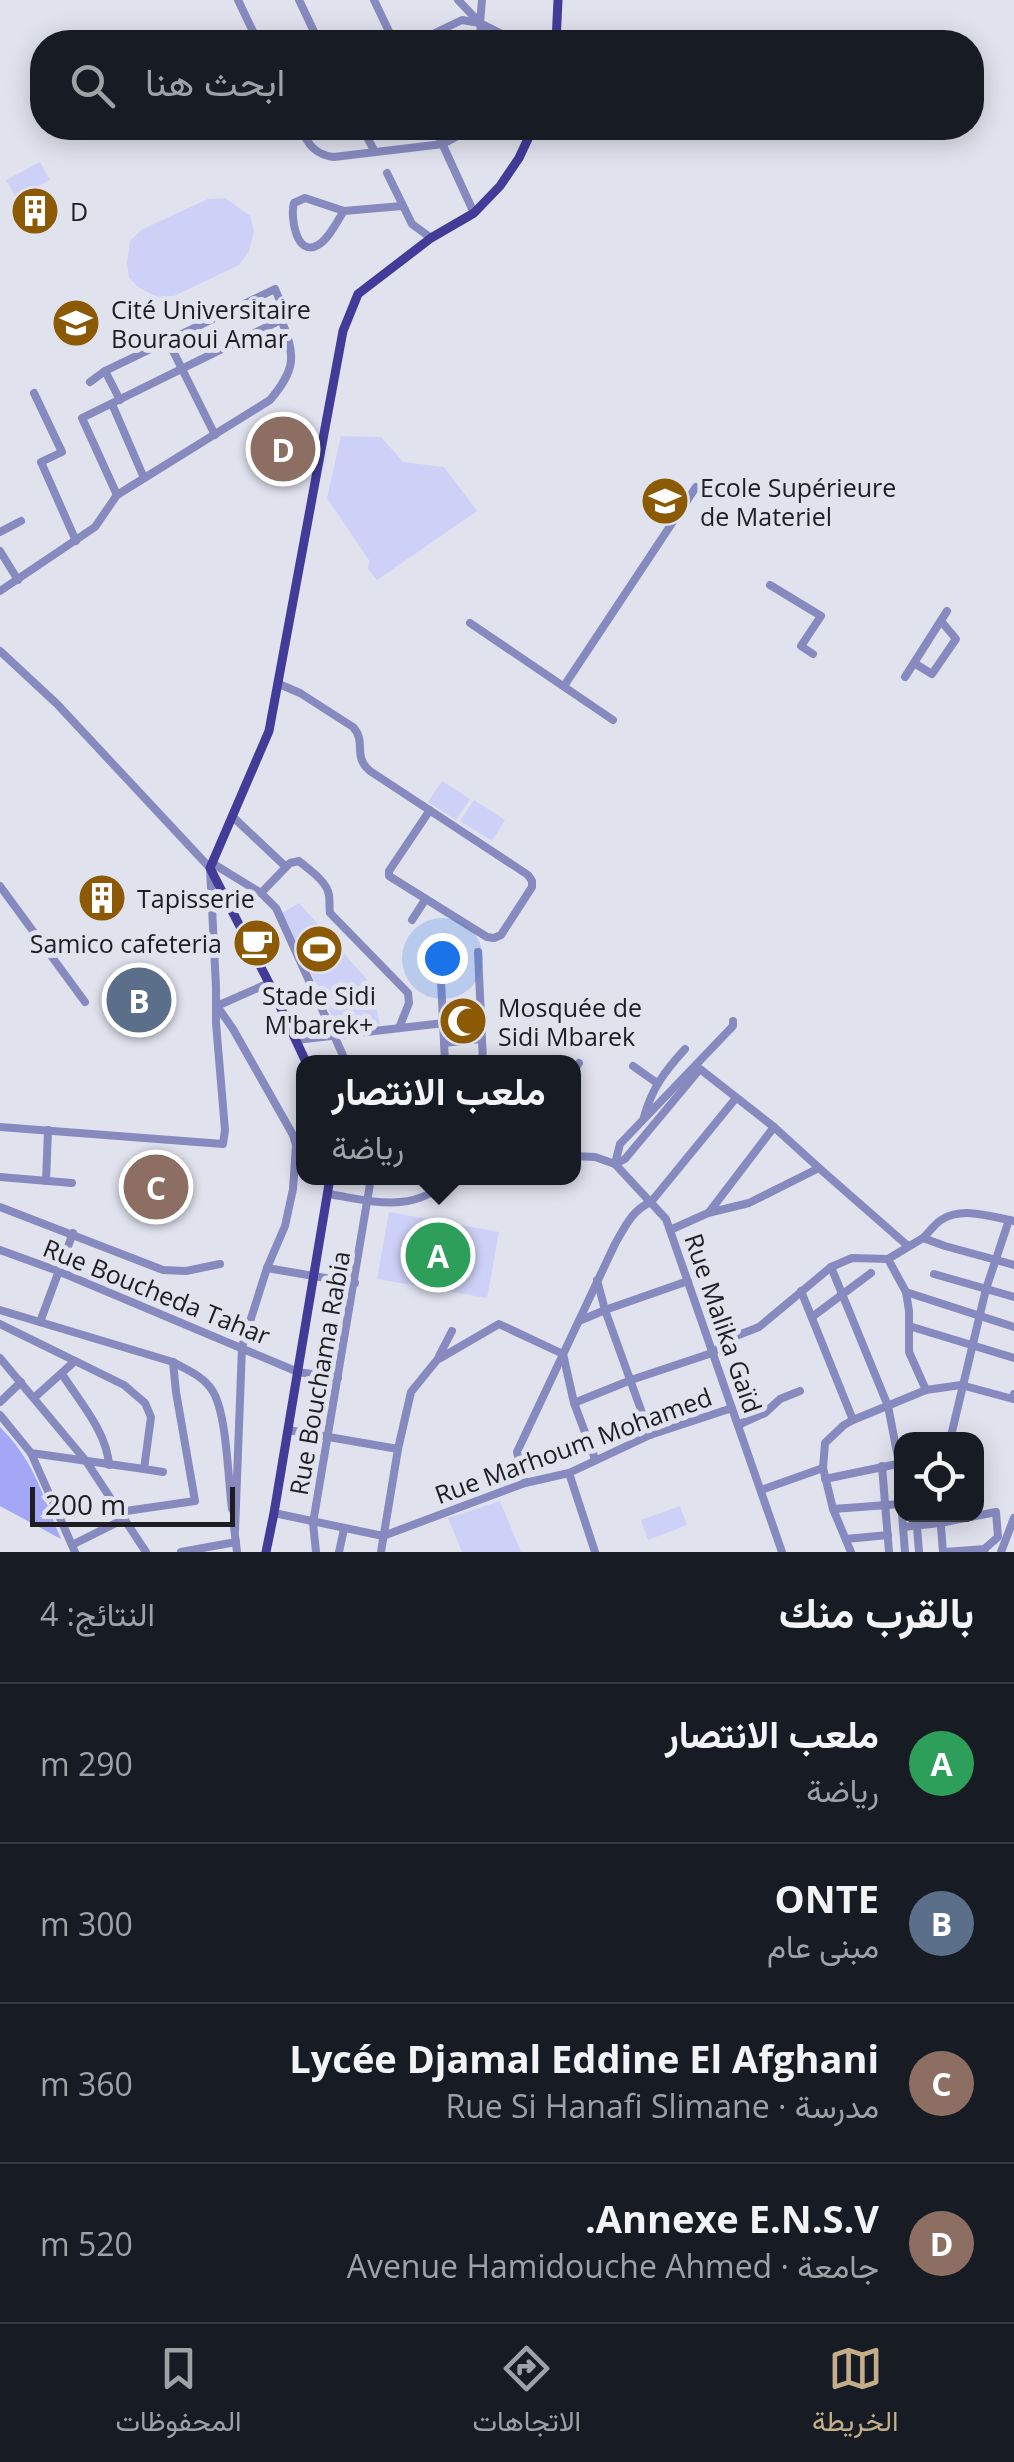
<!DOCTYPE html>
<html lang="ar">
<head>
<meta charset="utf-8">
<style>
	body { margin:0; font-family:"Open Sans",Vazirmatn,sans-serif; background:#20242c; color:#f1f3f6; direction:rtl }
	.controls { position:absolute; right:30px; bottom:30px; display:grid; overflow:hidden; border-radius:20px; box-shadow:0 5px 25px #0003 }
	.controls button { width:90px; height:90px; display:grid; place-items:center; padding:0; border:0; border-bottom:2px solid #363941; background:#171b24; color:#f1f3f6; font:50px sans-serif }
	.scale { position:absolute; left:30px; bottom:25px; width:205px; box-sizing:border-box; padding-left:10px; border:5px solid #1d1d22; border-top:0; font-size:28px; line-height:35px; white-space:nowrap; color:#1d1d22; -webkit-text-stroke:8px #e0e2ee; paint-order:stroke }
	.you { position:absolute; left:442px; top:958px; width:35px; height:35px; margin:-25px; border:8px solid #fff; border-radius:50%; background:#1a73e8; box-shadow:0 0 0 15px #1a73e833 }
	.badge { display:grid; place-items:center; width:65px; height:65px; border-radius:50%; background:#c4ae8a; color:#fff; font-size:32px; font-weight:700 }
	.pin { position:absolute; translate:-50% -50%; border:5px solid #fff; box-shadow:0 2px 10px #0006 }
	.popup { position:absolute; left:296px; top:1055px; width:285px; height:130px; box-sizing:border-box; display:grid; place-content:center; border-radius:20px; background:#171b24; filter:drop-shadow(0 2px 8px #0005); font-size:32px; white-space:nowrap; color:#9ea1a6 }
	.popup b { font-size:38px; color:#f1f3f6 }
	.popup::after { content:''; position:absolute; left:50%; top:100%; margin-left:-20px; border:20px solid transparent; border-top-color:#171b24 }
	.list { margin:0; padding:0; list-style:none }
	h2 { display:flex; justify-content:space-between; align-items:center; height:130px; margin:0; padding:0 40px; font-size:42px }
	h2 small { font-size:32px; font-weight:400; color:#9ea1a6 }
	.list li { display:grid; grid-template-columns:65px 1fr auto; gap:30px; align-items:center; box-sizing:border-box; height:160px; padding:0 40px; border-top:2px solid #363941 }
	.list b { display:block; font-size:38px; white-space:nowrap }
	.list p { margin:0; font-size:32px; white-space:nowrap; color:#9ea1a6 }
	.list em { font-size:32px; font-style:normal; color:#9ea1a6 }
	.icon { flex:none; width:55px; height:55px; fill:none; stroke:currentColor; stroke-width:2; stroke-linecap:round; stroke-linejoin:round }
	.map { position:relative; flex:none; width:1014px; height:1552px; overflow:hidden; direction:ltr }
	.search { position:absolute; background:#171b24; box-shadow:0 5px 25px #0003; left:30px; right:30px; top:30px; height:110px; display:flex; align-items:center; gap:25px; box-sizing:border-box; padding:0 35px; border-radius:40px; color:#9ea1a6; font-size:38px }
	.sheet { height:770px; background:#171b24 }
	nav { display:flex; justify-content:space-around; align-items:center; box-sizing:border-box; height:140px; border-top:2px solid #363941; background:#171b24; font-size:28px; color:#9ea1a6 }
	nav a { display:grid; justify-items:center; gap:5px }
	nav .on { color:#c4ae8a }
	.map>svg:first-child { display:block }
</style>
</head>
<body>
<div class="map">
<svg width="1014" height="1552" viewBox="0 0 1014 1552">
	<rect width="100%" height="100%" fill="#e0e2ee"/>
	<g fill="#ced1f7">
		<path d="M40,162L50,180L16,197L6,180Z"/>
		<path d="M225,198L250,216L254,231L249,251L239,265L174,296L157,297L138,287L129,277L127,263L130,241L141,230L208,199Z"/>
		<path d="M341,436L381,437L403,462L444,467L477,511L377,580L368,569L369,560L327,498Z"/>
		<path d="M442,781L470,799L456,820L428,802Z"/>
		<path d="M474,800L505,820L492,841L460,821Z"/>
		<path d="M299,903L371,984L380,1024L338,1028L282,913Z"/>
		<path d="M389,1212L499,1232L487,1298L377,1279Z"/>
		<path d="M500,1501L521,1552H462L448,1518Z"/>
		<path d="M680,1506L687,1525L648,1540L641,1520Z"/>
	</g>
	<path fill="#a3a7f6" d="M0,1427C35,1462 42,1494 61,1539L0,1506Z"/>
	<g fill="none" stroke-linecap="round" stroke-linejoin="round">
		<g stroke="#878abe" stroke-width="8">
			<path d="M238,0L258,42"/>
			<path d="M299,0L319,42"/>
			<path d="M374,0L394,42"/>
			<path d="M458,0L480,23L482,42"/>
			<path d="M480,23L482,0"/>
			<path d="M416,42L462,20L480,23L518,42"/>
			<path d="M300,128C308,144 315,155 334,157L443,144L472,128"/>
			<path d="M362,128L375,152"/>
			<path d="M435,128L474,213"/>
			<path d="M387,173L412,224L431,238"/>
			<path d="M344,211C337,221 329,239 318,245C296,258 290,216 294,203L305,198L344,211L402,206"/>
			<path d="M168,341L215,435"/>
			<path d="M105,371L120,400"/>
			<path d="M90,382L105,371L275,289L287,317L82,418L117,495"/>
			<path d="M34,393L62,452L41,462L76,541"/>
			<path d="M112,404L144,478"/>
			<path d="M0,532L21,521"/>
			<path d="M0,551L18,580"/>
			<path d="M770,585L821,616L801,646L813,654"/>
			<path d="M0,591L95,527L117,495L270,400C296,369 296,356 281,319"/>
			<path d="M470,623L613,720"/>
			<path d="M0,651L57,704L210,868L216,987V1023L225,1130L223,1144L0,1127"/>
			<path d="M914,663L932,674L956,639L941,621"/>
			<path d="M905,677L947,611"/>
			<path d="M279,684L300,693L353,727C367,742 352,756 370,771L528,875L532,881V887L501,935L494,938L487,937L389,876V871L430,810"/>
			<path d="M564,686L696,487"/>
			<path d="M232,816L286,867"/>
			<path d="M212,863L261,893"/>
			<path d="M0,886L85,1002"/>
			<path d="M412,920L425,900"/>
			<path d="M478,952L483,1062"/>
			<path d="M440,960L445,1062"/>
			<path d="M217,1006L233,1029L293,1135L296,1145L293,1189L285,1226L267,1268L242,1347L235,1531"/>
			<path d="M217,1006L269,983"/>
			<path d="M296,1040L444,1023"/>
			<path d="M444,1043L481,1039"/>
			<path d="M346,1062L276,908L261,893L290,863L299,861C308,869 327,881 329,895C330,901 329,907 330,913L408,993L409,1003L399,1028"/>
			<path d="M633,1066L657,1083"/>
			<path d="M573,1072L579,1063"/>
			<path d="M644,1117C652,1088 665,1071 685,1049"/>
			<path d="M573,1156L595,1157L615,1164L666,1219L782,1552"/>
			<path d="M615,1164L625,1159L700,1069L774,1127L819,1168L749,1203L708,1213L670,1230"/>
			<path d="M615,1164L620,1144L733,1026V1021"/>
			<path d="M819,1168L908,1246"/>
			<path d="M0,1177L72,1183"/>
			<path d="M46,1181L48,1130"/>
			<path d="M328,1194C373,1201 413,1215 451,1178"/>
			<path d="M0,1207L163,1270L186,1271L220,1264"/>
			<path d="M710,1211L774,1127"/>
			<path d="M923,1238C929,1232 935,1224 941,1220C962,1206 992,1217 1014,1221"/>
			<path d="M0,1250L58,1271L298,1372L338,1378"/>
			<path d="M888,1259L906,1292L909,1311V1352L926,1390"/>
			<path d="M831,1267L888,1406L899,1463L902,1505"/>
			<path d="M267,1268L355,1283"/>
			<path d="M934,1274L1014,1297"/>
			<path d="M597,1280L605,1310L650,1435"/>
			<path d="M801,1291L853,1420"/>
			<path d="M906,1292L1014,1327"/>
			<path d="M0,1310L173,1362C187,1370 203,1376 212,1390C227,1412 228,1480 232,1509"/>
			<path d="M812,1317L871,1273"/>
			<path d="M579,1321L605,1310L688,1281"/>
			<path d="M40,1322L73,1233"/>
			<path d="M0,1324L124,1385L145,1403L151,1417L144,1469L31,1453"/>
			<path d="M909,1326L1014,1358"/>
			<path d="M439,1356L452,1331"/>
			<path d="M0,1358L86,1461L146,1552"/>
			<path d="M62,1374C79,1401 107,1432 109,1465"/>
			<path d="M35,1397L75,1361"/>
			<path d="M0,1402L21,1382"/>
			<path d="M574,1403L631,1380L712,1353L736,1336L759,1327L831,1267L852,1258L888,1259L923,1238L945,1246L1014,1265"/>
			<path d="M0,1415L31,1453L75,1552"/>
			<path d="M738,1425L765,1413L780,1399L800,1391"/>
			<path d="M288,1430L398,1449"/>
			<path d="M950,1440L986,1289L1009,1220"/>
			<path d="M882,1466L889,1552"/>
			<path d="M823,1468L833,1509L851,1552"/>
			<path d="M144,1469L163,1472"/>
			<path d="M569,1473L595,1552"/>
			<path d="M825,1479L902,1463"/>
			<path d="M525,1483L517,1452L615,1244C625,1227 632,1210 651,1202L736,1098"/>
			<path d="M761,1490L823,1468L825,1443L844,1425L853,1420L926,1390L961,1385L1013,1399L1014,1394"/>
			<path d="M833,1509L901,1504"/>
			<path d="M119,1512L195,1501L176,1392L173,1362"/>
			<path d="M274,1513L383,1536L525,1483L569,1473L650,1435L732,1408"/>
			<path d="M902,1514L905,1552"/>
			<path d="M916,1514L919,1552"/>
			<path d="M940,1514L943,1552"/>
			<path d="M234,1527L237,1552"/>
			<path d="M903,1527L940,1523L996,1512L998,1537L981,1552"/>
			<path d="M846,1539L888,1535"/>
			<path d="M72,1545L124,1519"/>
			<path d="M181,1552L236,1542"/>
			<path d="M316,1552L313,1523L371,1178"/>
			<path d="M339,1552L344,1529"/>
			<path d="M381,1552L398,1449L411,1392L437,1360L499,1324L563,1354L574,1403L595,1459"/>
			<path d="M945,1552L985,1549"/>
			<path d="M1001,1552L1014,1518"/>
		</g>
		<g stroke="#423b98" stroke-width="9">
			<path d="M556,42L558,0"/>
			<path d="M306,1062L269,983L210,868L269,731L343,331L358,294L431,238L474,213L500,186L519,158L533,128"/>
			<path d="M266,1552L274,1513L330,1178"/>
		</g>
	</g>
	<defs>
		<g id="building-disc" transform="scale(2.5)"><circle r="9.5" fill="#8c5a05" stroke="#e0e2ee"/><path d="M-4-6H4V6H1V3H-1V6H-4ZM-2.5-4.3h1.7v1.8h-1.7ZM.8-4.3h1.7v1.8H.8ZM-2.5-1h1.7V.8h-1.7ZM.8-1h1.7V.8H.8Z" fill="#fff"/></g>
		<g id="university-disc" transform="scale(2.5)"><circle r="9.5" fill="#8c5a05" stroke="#e0e2ee"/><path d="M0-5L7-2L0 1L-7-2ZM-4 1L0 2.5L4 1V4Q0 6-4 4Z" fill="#fff"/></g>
		<g id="cafe-disc" transform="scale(2.5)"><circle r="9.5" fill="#8c5a05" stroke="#e0e2ee"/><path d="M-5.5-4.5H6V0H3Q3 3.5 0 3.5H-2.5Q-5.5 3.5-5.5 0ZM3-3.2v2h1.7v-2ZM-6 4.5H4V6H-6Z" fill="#fff"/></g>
		<g id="stadium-disc" transform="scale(2.5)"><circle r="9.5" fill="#8c5a05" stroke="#e0e2ee"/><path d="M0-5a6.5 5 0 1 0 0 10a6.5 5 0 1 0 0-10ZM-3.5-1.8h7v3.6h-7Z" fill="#fff"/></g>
		<g id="mosque-disc" transform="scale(2.5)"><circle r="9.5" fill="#8c5a05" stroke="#e0e2ee"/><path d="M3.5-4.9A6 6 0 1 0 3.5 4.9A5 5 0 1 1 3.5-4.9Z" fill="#fff"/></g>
	</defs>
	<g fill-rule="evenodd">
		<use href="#building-disc" x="35" y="211"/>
		<use href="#university-disc" x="76" y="323"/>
		<use href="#university-disc" x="665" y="501"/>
		<use href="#building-disc" x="102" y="898"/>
		<use href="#cafe-disc" x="257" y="943"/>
		<use href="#stadium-disc" x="319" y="949"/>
		<use href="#mosque-disc" x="463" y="1021"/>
	</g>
	<g text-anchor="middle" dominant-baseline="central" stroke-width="10" stroke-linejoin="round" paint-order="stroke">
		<g font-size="25" fill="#1d1d22" stroke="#e0e2ee" text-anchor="start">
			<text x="70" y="211">D</text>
			<text x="111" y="309">Cité Universitaire<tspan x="111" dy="29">Bouraoui Amar</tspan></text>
			<text x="700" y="487">Ecole Supérieure<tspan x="700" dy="29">de Materiel</tspan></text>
			<text x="137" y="898">Tapisserie</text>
			<text x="222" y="943" text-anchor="end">Samico cafeteria</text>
			<text x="319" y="995" text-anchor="middle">Stade Sidi<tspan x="319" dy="29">M'barek+</tspan></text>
			<text x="498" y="1007">Mosquée de<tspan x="498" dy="29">Sidi Mbarek</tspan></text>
		</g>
		<g font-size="25" fill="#1d1d22" stroke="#e0e2ee">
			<text transform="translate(157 1291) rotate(22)">Rue Boucheda Tahar</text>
			<text transform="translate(724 1323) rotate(71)">Rue Malika Gaïd</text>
			<text transform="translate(319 1373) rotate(-80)">Rue Bouchama Rabia</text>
			<text transform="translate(573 1445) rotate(-20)">Rue Marhoum Mohamed</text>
		</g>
	</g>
</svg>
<div class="controls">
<button><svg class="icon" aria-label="locate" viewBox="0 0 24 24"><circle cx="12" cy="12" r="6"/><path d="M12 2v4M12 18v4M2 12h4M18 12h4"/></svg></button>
</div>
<div class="scale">200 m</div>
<div class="you"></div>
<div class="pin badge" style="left:438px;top:1255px;background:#2e9e5b">A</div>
<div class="popup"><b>ملعب الانتصار</b>رياضة</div>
<div class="pin badge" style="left:139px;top:1000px;background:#5c6f8a">B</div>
<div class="pin badge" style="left:156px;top:1187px;background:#8d6e63">C</div>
<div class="pin badge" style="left:283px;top:449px;background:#8d6e63">D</div>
<div class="search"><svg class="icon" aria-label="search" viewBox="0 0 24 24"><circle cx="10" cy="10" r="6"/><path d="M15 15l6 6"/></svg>ابحث هنا</div>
</div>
<section class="sheet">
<h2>بالقرب منك<small>النتائج: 4</small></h2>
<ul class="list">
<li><span class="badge" style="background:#2e9e5b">A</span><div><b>ملعب الانتصار</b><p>رياضة</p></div><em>290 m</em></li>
<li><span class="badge" style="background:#5c6f8a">B</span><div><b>ONTE</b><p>مبنى عام</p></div><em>300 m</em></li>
<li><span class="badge" style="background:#8d6e63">C</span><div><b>Lycée Djamal Eddine El Afghani</b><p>مدرسة · Rue Si Hanafi Slimane</p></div><em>360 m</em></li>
<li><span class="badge" style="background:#8d6e63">D</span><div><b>Annexe E.N.S.V.</b><p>جامعة · Avenue Hamidouche Ahmed</p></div><em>520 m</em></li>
</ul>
</section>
<nav>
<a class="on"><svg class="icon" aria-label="map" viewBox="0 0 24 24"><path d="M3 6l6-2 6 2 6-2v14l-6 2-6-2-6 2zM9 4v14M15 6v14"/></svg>الخريطة</a>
<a><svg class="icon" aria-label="directions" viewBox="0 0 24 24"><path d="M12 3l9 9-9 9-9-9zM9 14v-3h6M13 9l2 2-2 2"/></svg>الاتجاهات</a>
<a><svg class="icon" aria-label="saved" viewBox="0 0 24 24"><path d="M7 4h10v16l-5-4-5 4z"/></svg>المحفوظات</a>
</nav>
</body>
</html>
